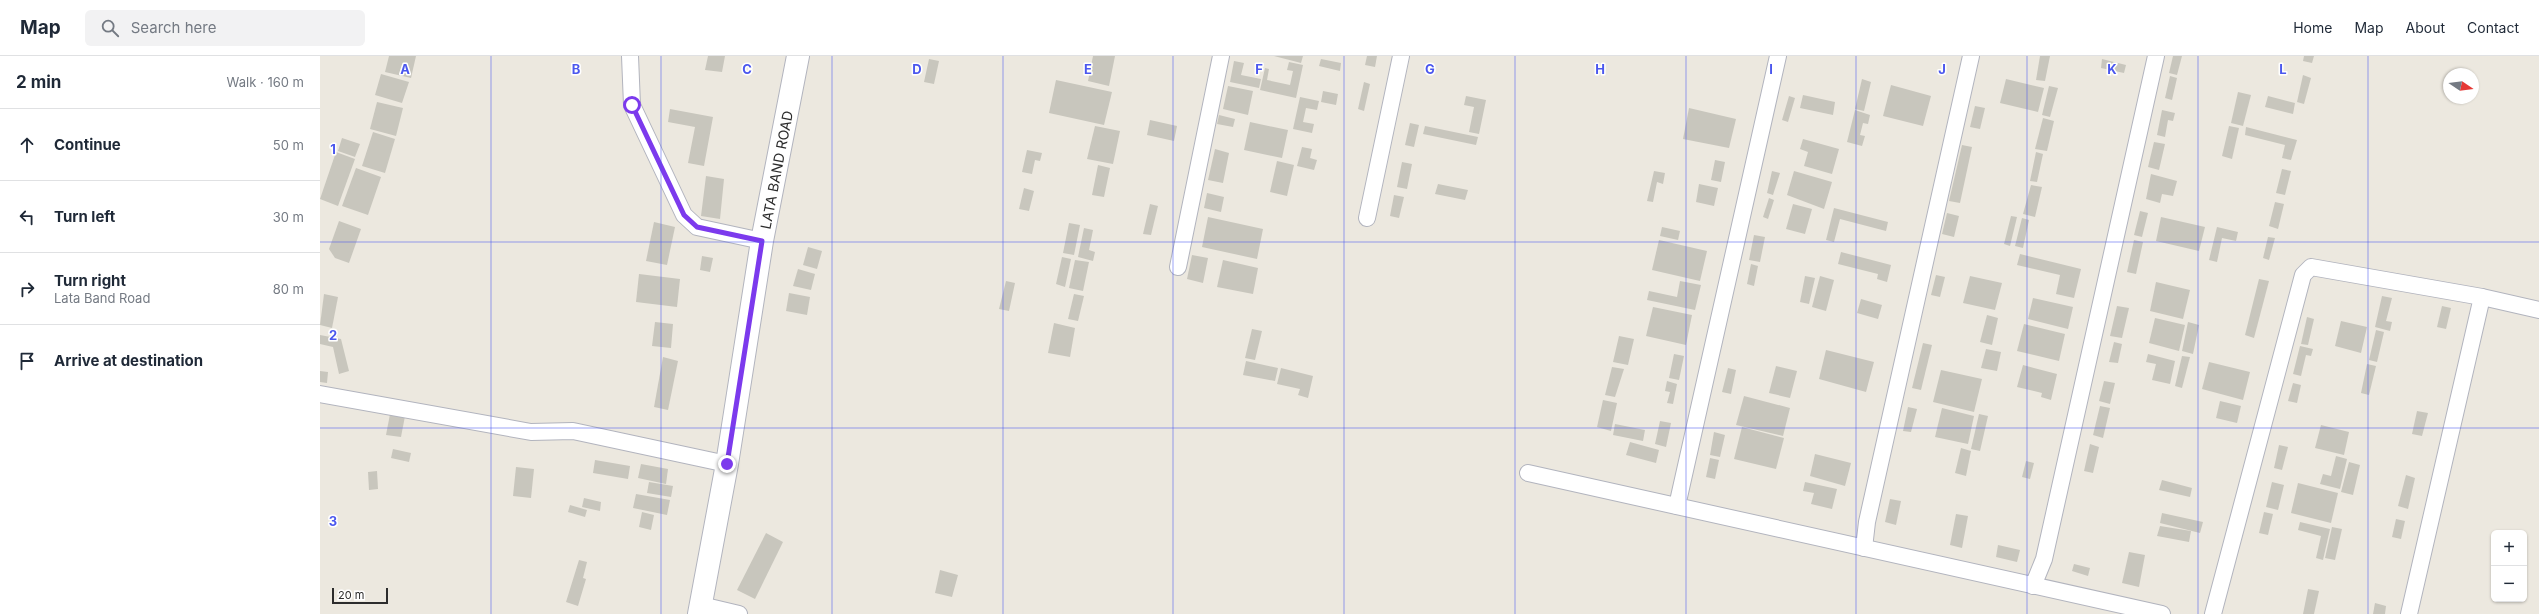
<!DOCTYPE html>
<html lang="en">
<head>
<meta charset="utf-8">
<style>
	body { margin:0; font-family:Inter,sans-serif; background:#f2f2f3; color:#1f2937 }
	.controls { position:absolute; right:12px; bottom:12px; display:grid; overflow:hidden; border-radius:6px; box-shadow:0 1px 3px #0004 }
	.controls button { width:36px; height:36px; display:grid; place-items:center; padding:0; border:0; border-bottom:1px solid #e0e1e3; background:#fff; color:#1f2937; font:20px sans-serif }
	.compass { position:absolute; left:2123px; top:12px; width:36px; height:36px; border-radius:50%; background:#fff; box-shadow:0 1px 3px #0004; rotate:103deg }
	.scale { position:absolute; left:12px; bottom:10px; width:56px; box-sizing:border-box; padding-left:4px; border:2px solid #2c2c2c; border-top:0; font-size:11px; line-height:14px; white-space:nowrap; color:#2c2c2c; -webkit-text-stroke:3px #fff; paint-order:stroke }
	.stop { position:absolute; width:12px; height:12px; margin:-9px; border:3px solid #7c3aed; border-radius:50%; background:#fff }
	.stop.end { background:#7c3aed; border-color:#fff; box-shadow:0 1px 4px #0008 }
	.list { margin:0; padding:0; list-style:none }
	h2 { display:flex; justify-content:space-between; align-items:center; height:52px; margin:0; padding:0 16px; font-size:17px }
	h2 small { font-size:13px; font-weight:400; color:#747a83 }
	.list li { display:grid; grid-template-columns:26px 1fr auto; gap:12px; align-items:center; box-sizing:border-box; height:72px; padding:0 16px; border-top:1px solid #e0e1e3 }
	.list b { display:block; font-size:15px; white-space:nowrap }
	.list p { margin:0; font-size:13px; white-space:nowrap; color:#747a83 }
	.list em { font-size:13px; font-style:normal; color:#747a83 }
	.icon { flex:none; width:22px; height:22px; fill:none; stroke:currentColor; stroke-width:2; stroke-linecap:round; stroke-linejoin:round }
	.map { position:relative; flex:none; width:2219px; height:558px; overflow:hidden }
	header { display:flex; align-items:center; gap:24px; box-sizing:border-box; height:56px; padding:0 20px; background:#fff; border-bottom:1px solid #e0e1e3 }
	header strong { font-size:19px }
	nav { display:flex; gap:22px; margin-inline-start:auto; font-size:14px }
	.search { width:280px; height:36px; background:#f2f2f3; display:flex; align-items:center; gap:10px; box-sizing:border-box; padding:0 14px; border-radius:6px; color:#747a83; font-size:15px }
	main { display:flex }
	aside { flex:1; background:#fff }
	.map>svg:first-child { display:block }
</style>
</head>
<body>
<header>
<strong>Map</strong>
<div class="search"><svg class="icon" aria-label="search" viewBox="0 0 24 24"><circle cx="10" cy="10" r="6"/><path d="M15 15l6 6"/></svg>Search here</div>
<nav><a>Home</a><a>Map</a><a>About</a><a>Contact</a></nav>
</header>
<main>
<aside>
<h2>2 min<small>Walk · 160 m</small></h2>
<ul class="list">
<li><svg class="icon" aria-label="ahead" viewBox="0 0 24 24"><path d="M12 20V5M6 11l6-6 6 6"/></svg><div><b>Continue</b></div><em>50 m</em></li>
<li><svg class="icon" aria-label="left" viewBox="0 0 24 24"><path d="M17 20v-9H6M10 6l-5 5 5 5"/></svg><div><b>Turn left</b></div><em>30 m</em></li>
<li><svg class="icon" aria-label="right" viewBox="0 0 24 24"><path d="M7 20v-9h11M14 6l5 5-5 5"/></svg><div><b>Turn right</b><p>Lata Band Road</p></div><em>80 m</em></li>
<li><svg class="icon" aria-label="arrive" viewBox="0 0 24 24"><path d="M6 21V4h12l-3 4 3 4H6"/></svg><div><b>Arrive at destination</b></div></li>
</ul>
</aside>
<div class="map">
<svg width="2219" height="558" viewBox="0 0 2219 558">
	<rect width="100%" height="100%" fill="#ece8df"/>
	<g fill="#c8c6bd">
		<path d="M69,0H96L91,22L65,16Z"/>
		<path d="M388,0H405L402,16L385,14Z"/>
		<path d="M773,0H795L789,30L768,25Z"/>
		<path d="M954,0H983L981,7Z"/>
		<path d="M1047,0H1057L1055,11L1045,9Z"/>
		<path d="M1720,0H1730L1725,25L1716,24Z"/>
		<path d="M1853,0H1862L1857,19L1849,17Z"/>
		<path d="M1984,0H1994L1992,7L1983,5Z"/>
		<path d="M609,3L619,5L614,28L604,26Z"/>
		<path d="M1001,3L1021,7L1020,15L999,10Z"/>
		<path d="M1782,3L1806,9L1804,17L1781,12Z"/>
		<path d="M914,5L924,7L921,19L941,23L939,32L910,26Z"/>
		<path d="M969,6L983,9L976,42L940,34L945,12L949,13L947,24L970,29L973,15L967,14Z"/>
		<path d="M61,18L89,26L82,47L55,39Z"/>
		<path d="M1983,19L1991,22L1984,48L1977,46Z"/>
		<path d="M1850,20L1857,22L1852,44L1845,42Z"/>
		<path d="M1542,23L1551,26L1544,55L1535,53Z"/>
		<path d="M1686,23L1724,32L1718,56L1680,47Z"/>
		<path d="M736,24L792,36L784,69L729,57Z"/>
		<path d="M1044,26L1050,28L1044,55L1038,53Z"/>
		<path d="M1571,29L1611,40L1603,70L1563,60Z"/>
		<path d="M908,30L933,35L928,59L903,53Z"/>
		<path d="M1729,30L1738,32L1730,61L1722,59Z"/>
		<path d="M1003,35L1018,38L1016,49L1001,46Z"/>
		<path d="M1918,36L1931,39L1923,70L1911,67Z"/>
		<path d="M1483,39L1515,46L1513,59L1480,52Z"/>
		<path d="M1146,40L1166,44L1159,78L1149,76L1154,51L1144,49Z"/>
		<path d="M1469,40L1475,42L1468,66L1462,64Z"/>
		<path d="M1948,40L1975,47L1973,58L1945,51Z"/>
		<path d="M980,41L999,45L997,54L986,52L983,66L994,68L992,77L973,73Z"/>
		<path d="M57,46L83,52L76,80L50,73Z"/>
		<path d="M1655,50L1665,52L1660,73L1650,71Z"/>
		<path d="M1369,52L1416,63L1409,92L1363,83Z"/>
		<path d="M350,53L393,61L384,110L368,107L375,71L348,66Z"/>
		<path d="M1535,54L1550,59L1548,68L1543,67L1540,79L1545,80L1542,90L1527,86Z"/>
		<path d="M1842,54L1855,57L1853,65L1848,64L1845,81L1837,79Z"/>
		<path d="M899,59L915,63L913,71L897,68Z"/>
		<path d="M1723,62L1734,65L1727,95L1715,93Z"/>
		<path d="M830,64L857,70L854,85L827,79Z"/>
		<path d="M930,66L968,74L962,102L924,94Z"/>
		<path d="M1090,67L1099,69L1094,91L1085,89Z"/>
		<path d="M775,70L800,75L793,108L767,103Z"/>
		<path d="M1105,70L1158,81L1156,89L1103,78Z"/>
		<path d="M1909,70L1919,72L1912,103L1902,100Z"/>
		<path d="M1926,71L1977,84L1971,104L1962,102L1965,89L1925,79Z"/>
		<path d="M53,76L75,83L65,117L42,110Z"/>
		<path d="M22,82L40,88L35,101L18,95Z"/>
		<path d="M1483,83L1519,93L1512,118L1484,110L1488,96L1480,93Z"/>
		<path d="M1834,86L1845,88L1839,114L1828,111Z"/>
		<path d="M1642,89L1652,91L1640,147L1629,145Z"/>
		<path d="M982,91L992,93L990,102L997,104L994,114L977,110Z"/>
		<path d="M895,93L909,97L903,127L888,124Z"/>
		<path d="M707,94L722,97L720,105L715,104L712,118L702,116Z"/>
		<path d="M16,96L35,103L18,150L0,143Z"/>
		<path d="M1716,96L1723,98L1717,126L1710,125Z"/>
		<path d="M1395,104L1405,106L1401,126L1391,124Z"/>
		<path d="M957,105L974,109L967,140L950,136Z"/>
		<path d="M1082,106L1092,108L1087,133L1077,131Z"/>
		<path d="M778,109L790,112L784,141L772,139Z"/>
		<path d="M36,112L61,121L48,159L22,150Z"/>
		<path d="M1962,113L1971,115L1965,139L1956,137Z"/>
		<path d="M1334,115L1345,117L1343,128L1337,126L1333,146L1327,145Z"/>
		<path d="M1452,115L1460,117L1453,139L1447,137Z"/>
		<path d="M1474,115L1512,126L1504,153L1467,139Z"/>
		<path d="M1831,118L1857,125L1853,140L1842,138L1840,147L1826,143Z"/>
		<path d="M386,120L404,123L400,163L381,160Z"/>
		<path d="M1118,128L1148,134L1145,144L1115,138Z"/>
		<path d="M1379,128L1398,132L1394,150L1376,146Z"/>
		<path d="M1711,129L1722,131L1715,161L1703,158Z"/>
		<path d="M704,132L714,135L709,155L699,153Z"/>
		<path d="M887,137L904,141L901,156L884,152Z"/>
		<path d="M1074,139L1084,141L1079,162L1070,160Z"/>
		<path d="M1449,142L1454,144L1448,163L1443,161Z"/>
		<path d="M1955,146L1964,148L1958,173L1949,170Z"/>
		<path d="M830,148L838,150L831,179L823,178Z"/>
		<path d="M1473,148L1492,153L1485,178L1466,173Z"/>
		<path d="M1514,152L1568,166L1566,175L1520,163L1514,186L1506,184Z"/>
		<path d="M1820,155L1828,157L1822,181L1814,179Z"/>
		<path d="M1627,157L1639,160L1634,181L1622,178Z"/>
		<path d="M1691,160L1697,161L1690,190L1684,188Z"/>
		<path d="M888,161L943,173L937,203L882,191Z"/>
		<path d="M1841,161L1885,171L1879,195L1836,185Z"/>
		<path d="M1702,162L1709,164L1703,192L1695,190Z"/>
		<path d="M19,165L41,173L29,207L15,202L9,193Z"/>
		<path d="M334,166L355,171L347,209L326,205Z"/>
		<path d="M749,167L760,169L754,199L743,197Z"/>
		<path d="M1342,171L1360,175L1358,184L1340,180Z"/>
		<path d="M1897,171L1918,176L1916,185L1902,182L1897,206L1889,204Z"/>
		<path d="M764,172L773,174L769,194L775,196L773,205L758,201Z"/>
		<path d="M1434,179L1445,181L1440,206L1429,204Z"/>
		<path d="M1948,181L1955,182L1949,204L1943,202Z"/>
		<path d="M1339,184L1387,195L1380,225L1332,214Z"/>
		<path d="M1814,184L1823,186L1816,218L1807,216Z"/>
		<path d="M488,191L502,195L497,213L483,209Z"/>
		<path d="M1521,196L1571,209L1567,226L1557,223L1558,218L1518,208Z"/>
		<path d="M1700,198L1761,213L1754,242L1736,238L1740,219L1697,209Z"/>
		<path d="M872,199L888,202L883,227L867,223Z"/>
		<path d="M382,200L393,202L390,216L380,214Z"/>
		<path d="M742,201L751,203L745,231L736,228Z"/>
		<path d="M755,204L769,206L763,235L749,232Z"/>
		<path d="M903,204L938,212L933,238L897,231Z"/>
		<path d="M1431,208L1438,210L1434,230L1427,228Z"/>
		<path d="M478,213L495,218L491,234L473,230Z"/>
		<path d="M319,218L360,223L357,251L316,246Z"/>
		<path d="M1616,219L1625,221L1620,241L1611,239Z"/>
		<path d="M1485,220L1495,222L1489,248L1480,246Z"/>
		<path d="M1500,220L1514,224L1506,255L1492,251Z"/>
		<path d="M1650,220L1682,227L1675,254L1643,247Z"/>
		<path d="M1939,223L1949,225L1934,282L1925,279Z"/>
		<path d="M686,225L695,227L689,255L679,253Z"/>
		<path d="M1360,225L1381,229L1375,254L1327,244L1329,235L1357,241Z"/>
		<path d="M1836,226L1870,234L1863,263L1830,255Z"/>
		<path d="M469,237L490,241L487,259L466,255Z"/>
		<path d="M4,238L18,241L12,272L0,269Z"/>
		<path d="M754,238L764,240L758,265L748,263Z"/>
		<path d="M2062,240L2072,242L2066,265L2072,266L2070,275L2055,271Z"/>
		<path d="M1713,242L1753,251L1748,273L1708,263Z"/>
		<path d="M1541,243L1562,249L1558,263L1537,257Z"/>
		<path d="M1797,250L1809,252L1802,282L1790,280Z"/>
		<path d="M2122,250L2131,252L2126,273L2117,271Z"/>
		<path d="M1333,251L1372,259L1366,289L1326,280Z"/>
		<path d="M1667,259L1678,262L1672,289L1660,286Z"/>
		<path d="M1987,261L1994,263L1988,289L1981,288Z"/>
		<path d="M1835,262L1865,269L1859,295L1829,287Z"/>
		<path d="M2021,265L2047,271L2041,297L2015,290Z"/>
		<path d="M335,266L353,268L351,292L332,290Z"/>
		<path d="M1868,266L1879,269L1873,298L1862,295Z"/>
		<path d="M734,267L755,272L750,301L728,297Z"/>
		<path d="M1704,268L1745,278L1739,305L1697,295Z"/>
		<path d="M932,273L942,275L935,304L925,302Z"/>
		<path d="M2056,274L2064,276L2057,306L2049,304Z"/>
		<path d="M0,279L21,283L29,315L19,318L13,291L0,288Z"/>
		<path d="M1299,280L1314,283L1308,309L1293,306Z"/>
		<path d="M1794,286L1802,288L1798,307L1789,306Z"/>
		<path d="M1603,287L1612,289L1601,334L1592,332Z"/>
		<path d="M1980,290L1993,293L1991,300L1986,299L1981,320L1973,318Z"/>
		<path d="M1666,293L1681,296L1677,315L1661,312Z"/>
		<path d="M1506,294L1554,306L1546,336L1499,323Z"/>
		<path d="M1354,298L1364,300L1359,324L1349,322Z"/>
		<path d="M1828,298L1855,305L1850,328L1832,324L1836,308L1826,306Z"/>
		<path d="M1862,300L1870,301L1862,332L1855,330Z"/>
		<path d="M343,301L358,305L348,354L334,351Z"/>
		<path d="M926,305L958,312L955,325L923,319Z"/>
		<path d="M1889,306L1930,316L1923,344L1882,333Z"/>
		<path d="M2047,308L2056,310L2049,339L2041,337Z"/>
		<path d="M1703,309L1737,318L1731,344L1721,341L1722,337L1697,331Z"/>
		<path d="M1456,310L1477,315L1470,342L1449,337Z"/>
		<path d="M1292,311L1304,313L1295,341L1285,339Z"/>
		<path d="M961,312L993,320L988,342L978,339L980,333L957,328Z"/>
		<path d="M1408,312L1416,314L1411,338L1402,336Z"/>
		<path d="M1621,314L1662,323L1654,356L1613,346Z"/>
		<path d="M0,315L8,316L7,327L0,326Z"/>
		<path d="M1347,325L1357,328L1353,348L1347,347L1350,336L1345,335Z"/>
		<path d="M1784,325L1795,327L1790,348L1779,345Z"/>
		<path d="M1973,327L1981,329L1977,347L1968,345Z"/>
		<path d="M1424,340L1470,352L1463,380L1416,369Z"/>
		<path d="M1283,344L1297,347L1291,375L1277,371Z"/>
		<path d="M1900,345L1921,350L1917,367L1896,362Z"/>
		<path d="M1780,350L1790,352L1783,382L1773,379Z"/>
		<path d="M1588,351L1597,353L1591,376L1583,375Z"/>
		<path d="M1622,352L1654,360L1648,388L1615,381Z"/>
		<path d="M2097,355L2108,357L2102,380L2092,378Z"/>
		<path d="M70,358L85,360L81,381L66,379Z"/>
		<path d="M1659,358L1668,360L1660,395L1651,393Z"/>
		<path d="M1340,365L1351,367L1346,391L1335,388Z"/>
		<path d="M1295,368L1325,374L1323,385L1293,379Z"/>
		<path d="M2001,369L2029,376L2024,399L1995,392Z"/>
		<path d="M1422,371L1464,382L1456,413L1414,403Z"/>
		<path d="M1394,376L1405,379L1400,401L1390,399Z"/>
		<path d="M1310,386L1339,394L1336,407L1306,399Z"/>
		<path d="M1770,388L1779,391L1773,417L1764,415Z"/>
		<path d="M1959,389L1968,391L1962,414L1954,412Z"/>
		<path d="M1641,392L1651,395L1646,420L1635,417Z"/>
		<path d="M73,393L91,397L89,406L71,402Z"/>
		<path d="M1495,398L1531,407L1525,430L1490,420Z"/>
		<path d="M2016,400L2027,403L2020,433L2000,428L2003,418L2011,420Z"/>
		<path d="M1390,402L1399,404L1395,423L1386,421Z"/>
		<path d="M275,404L310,410L308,423L273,417Z"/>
		<path d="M1706,405L1714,407L1710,423L1702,421Z"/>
		<path d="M2029,406L2040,409L2033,439L2021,436Z"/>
		<path d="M321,408L348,413L346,428L318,422Z"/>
		<path d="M196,411L214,413L211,442L193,440Z"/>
		<path d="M57,415L58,433L49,434L48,416Z"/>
		<path d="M2086,419L2095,422L2088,453L2078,450Z"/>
		<path d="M1842,424L1872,432L1870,441L1839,434Z"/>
		<path d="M329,426L353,430L351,441L327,437Z"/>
		<path d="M1485,426L1517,433L1512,453L1491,448L1494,437L1483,435Z"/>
		<path d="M1952,426L1964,429L1958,454L1946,451Z"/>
		<path d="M1978,427L2018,437L2011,467L1971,457Z"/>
		<path d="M316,438L350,444L347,459L313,452Z"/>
		<path d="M264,442L281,446L280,455L262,451Z"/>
		<path d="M1570,443L1581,445L1576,469L1565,466Z"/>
		<path d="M250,449L267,454L265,461L248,456Z"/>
		<path d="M322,456L334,459L331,474L319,471Z"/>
		<path d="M1944,456L1953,458L1948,479L1939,477Z"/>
		<path d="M1842,457L1883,466L1880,477L1840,467Z"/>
		<path d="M1636,458L1648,460L1642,492L1630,489Z"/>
		<path d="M2076,463L2085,465L2081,483L2072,481Z"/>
		<path d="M1980,466L2010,473L2003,504L1996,502L2001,480L1978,474Z"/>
		<path d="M1840,470L1871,475L1869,486L1837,480Z"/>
		<path d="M2012,471L2022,473L2015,504L2005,502Z"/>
		<path d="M446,477L463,486L435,543L417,534Z"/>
		<path d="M1678,489L1700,494L1697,506L1676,501Z"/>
		<path d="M1809,496L1825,499L1819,531L1802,527Z"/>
		<path d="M259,504L267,506L263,522L266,523L258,550L246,546Z"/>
		<path d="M1754,508L1770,512L1768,520L1752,515Z"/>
		<path d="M620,514L638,519L632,541L615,537Z"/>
		<path d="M1988,533L1999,535L1994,558H1983Z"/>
		<path d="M2055,547L2066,550L2065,558H2053Z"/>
	</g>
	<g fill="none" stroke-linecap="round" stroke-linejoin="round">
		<g stroke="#b2b4be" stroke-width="18">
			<g id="street">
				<path d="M310,0L312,49L364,159L377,171L442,185"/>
				<path d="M1047,162L1081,0"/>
				<path d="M858,211L901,0"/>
				<path d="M0,338L211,376L253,375L407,408"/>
				<path d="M1208,417L1842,558"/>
				<path d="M1357,450L1458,0"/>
				<path d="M1544,492L1547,466L1651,0"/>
				<path d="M1713,530L1724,503L1836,0"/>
				<path d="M381,549L419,558"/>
				<path d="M1893,558L1983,219L1991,211L2162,241L2219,254"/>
				<path d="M2089,558L2162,241"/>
			</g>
		</g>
		<g stroke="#b2b4be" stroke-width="24">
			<g id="secondary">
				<path id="s1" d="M379,558L407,408L442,185L478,0"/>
			</g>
		</g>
		<use href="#street" stroke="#fff" stroke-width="16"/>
		<use href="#secondary" stroke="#fff" stroke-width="22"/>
	</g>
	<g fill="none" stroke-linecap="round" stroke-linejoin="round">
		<path stroke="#7c3aed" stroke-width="5" d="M312,49L364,159L377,171L442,185L407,408"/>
	</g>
	<path fill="none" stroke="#4b57ee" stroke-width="1" stroke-opacity="0.55" d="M171,0V558M341,0V558M512,0V558M683,0V558M853,0V558M1024,0V558M1195,0V558M1366,0V558M1536,0V558M1707,0V558M1878,0V558M2048,0V558M0,186H2219M0,372H2219"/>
	<g text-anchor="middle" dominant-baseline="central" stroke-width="3" stroke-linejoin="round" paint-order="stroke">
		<g font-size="14" fill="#2c2c2c" stroke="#fff">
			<text stroke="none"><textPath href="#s1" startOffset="451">LATA BAND ROAD</textPath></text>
		</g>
	</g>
	<g font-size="13" text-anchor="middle" font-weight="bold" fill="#4b57ee" stroke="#fff" stroke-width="3" stroke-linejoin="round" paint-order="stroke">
		<text x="85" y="18">A</text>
		<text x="256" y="18">B</text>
		<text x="427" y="18">C</text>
		<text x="597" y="18">D</text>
		<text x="768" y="18">E</text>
		<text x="939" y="18">F</text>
		<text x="1110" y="18">G</text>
		<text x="1280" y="18">H</text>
		<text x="1451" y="18">I</text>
		<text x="1622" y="18">J</text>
		<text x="1792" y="18">K</text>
		<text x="1963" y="18">L</text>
		<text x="13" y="98">1</text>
		<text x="13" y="284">2</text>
		<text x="13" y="470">3</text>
	</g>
</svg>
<div class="controls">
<button>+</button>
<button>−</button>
</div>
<svg class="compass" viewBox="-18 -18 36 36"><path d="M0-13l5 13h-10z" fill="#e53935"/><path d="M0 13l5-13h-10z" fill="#747a83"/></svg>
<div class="scale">20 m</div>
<div class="stop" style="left:312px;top:49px"></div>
<div class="stop end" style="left:407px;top:408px"></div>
</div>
</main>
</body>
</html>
